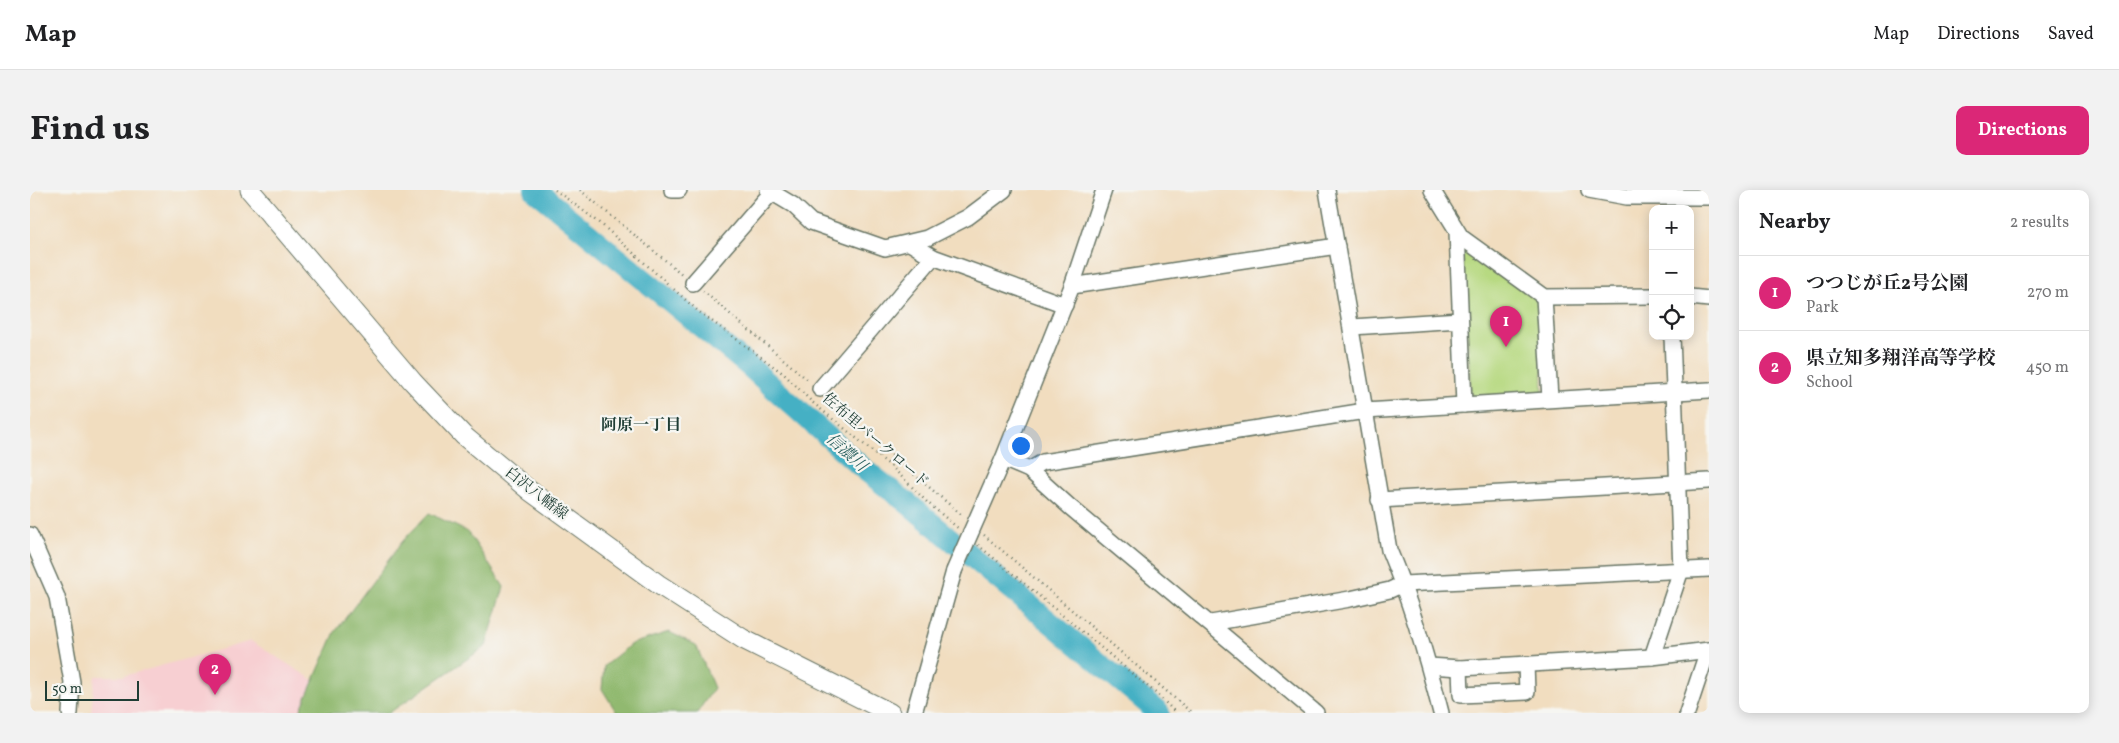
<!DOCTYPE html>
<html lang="en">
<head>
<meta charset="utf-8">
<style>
	body { margin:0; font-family:Vollkorn,"Noto Serif JP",serif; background:#f2f2f2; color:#202124 }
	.controls { position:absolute; right:15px; top:15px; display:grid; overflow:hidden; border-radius:10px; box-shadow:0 2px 12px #0003 }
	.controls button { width:45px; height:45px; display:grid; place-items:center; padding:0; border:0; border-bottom:1px solid #e0e0e0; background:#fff; color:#202124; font:25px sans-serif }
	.scale { position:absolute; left:15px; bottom:12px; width:94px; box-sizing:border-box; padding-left:5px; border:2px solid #1f3d34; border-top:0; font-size:14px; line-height:18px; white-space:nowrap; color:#1f3d34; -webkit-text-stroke:4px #f6f6f2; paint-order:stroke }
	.you { position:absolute; left:990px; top:255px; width:18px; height:18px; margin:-12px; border:4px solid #fff; border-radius:50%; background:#1a73e8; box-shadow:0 0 0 8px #1a73e833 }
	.badge { display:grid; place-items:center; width:32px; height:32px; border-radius:50%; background:#db2777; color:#fff; font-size:16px; font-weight:700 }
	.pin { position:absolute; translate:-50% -41px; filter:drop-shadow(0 1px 2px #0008) }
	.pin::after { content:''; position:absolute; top:26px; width:18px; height:15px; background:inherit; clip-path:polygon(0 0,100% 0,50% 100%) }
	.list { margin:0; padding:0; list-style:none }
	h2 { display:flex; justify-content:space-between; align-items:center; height:65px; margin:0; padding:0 20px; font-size:21px }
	h2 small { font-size:16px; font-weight:400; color:#757577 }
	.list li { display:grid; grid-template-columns:32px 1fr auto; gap:15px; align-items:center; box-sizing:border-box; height:75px; padding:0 20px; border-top:1px solid #e0e0e0 }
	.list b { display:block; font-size:19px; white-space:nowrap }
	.list p { margin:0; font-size:16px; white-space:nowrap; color:#757577 }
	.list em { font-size:16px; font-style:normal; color:#757577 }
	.icon { flex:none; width:28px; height:28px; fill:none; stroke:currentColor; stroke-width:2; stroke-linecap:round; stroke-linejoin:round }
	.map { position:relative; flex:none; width:1679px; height:523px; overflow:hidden; border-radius:10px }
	header { display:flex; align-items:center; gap:30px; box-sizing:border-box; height:70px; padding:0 25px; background:#fff; border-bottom:1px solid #e0e0e0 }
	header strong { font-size:24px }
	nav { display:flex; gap:28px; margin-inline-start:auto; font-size:18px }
	.intro { display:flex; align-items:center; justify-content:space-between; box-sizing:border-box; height:120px; padding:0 30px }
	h1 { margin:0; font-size:35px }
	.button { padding:12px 22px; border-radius:10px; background:#db2777; color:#fff; font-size:18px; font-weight:700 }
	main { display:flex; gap:30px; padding:0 30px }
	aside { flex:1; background:#fff; border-radius:10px; box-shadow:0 2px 12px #0003 }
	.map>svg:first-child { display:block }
</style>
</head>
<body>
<header>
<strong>Map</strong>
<nav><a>Map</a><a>Directions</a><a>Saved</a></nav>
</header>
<div class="intro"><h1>Find us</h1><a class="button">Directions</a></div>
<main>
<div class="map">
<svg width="1679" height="523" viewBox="0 0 1679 523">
	<rect width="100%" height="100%" fill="#f6f6f2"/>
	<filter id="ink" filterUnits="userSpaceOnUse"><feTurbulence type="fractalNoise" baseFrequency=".02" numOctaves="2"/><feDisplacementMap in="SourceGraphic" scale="10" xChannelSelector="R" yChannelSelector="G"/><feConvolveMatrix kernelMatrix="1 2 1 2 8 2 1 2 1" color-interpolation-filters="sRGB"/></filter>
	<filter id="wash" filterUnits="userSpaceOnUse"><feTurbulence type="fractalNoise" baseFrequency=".0096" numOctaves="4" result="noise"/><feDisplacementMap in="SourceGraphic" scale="20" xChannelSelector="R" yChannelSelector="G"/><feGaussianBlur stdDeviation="1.12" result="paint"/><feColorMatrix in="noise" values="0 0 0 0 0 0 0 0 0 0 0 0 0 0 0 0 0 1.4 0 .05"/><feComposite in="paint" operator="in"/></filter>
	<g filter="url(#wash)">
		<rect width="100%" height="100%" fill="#f1ddbf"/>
		<path fill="#f7cfd2" d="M221,451L336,523H61L65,486H94Z"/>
		<path fill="#b7d981" stroke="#6b8b5a" d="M1436,58L1505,107L1511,116L1513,205L1445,208L1441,205L1432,60Z"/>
		<g fill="#91b96f" stroke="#587b52">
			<path d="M399,323L438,342L474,397L456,456L359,523H272L271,519L305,442L372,352Z"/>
			<path d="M639,442L666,455L684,498L667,523H587L572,499L574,476L601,454Z"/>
		</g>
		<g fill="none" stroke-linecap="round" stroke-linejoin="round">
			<path stroke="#45b0c4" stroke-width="22" d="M505,0L720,177L835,280L875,311L1129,523"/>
		</g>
	</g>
	<g filter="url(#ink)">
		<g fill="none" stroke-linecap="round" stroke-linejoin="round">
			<g stroke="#687565" stroke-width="18">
				<g id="minor">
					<path d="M642,0H649"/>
					<path d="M738,0L763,15L781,32L855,58L897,48L938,27L974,0"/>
					<path d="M1297,0L1359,360C1381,413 1397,467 1411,523"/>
					<path d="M1402,0L1431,47L1514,107L1623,106"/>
					<path d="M1559,0L1597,7H1679"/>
					<path d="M1427,41L1434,215"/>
					<path d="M880,53L903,67L1035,115"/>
					<path d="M663,93L742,2"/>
					<path d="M1042,96L1307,56"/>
					<path d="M1514,107L1520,209"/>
					<path d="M1660,107L1679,109"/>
					<path d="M1322,137L1430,130"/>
					<path d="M790,199L903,67"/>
					<path d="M973,269L999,280L1040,317L1286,523"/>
					<path d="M999,280L1013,272L1335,221L1679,200"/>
					<path d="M1349,310L1679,291"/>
					<path d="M941,342L973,269L1042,96L1074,0"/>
					<path d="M0,345L27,407L42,492L40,523"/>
					<path d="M1181,433L1320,409L1360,400L1373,394L1679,379"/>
					<path d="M1622,467L1651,380L1642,146"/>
					<path d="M1399,476L1430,478L1622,467L1679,460"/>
					<path d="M1430,478L1431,505L1497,502L1496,474"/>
					<path d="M884,523L924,381"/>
					<path d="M1657,523L1678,460"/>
				</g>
			</g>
			<g stroke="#687565" stroke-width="21">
				<path id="major" d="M220,0L383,192L434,246L500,301L628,394L713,449L860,523"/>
			</g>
			<g stroke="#687565" stroke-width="2.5" stroke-dasharray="1 4" stroke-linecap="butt">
				<path d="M525,0L570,33L668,121L754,184L782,212L863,278L897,312L929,339"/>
				<path d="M550,0L653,85"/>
				<path d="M673,101L779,191"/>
				<path d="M799,207L866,269L933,326"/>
				<path d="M954,345L1162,523"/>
				<path d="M948,355L1128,505L1146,523"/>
			</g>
			<use href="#minor" stroke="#fff" stroke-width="15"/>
			<use href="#major" stroke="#fff" stroke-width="19"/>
			<g stroke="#687565" stroke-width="18" stroke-linecap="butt">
				<path id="minor-bridge" d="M924,381L941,342"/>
			</g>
			<use href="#minor-bridge" stroke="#fff" stroke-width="15"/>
		</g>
	</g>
	<g text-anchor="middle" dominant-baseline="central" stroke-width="4.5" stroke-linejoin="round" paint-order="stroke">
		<g font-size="15" fill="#1f3d34" stroke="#f6f6f2">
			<text transform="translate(845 251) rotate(41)">佐布里パークロード</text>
			<text transform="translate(506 304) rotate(38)">白沢八幡線</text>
		</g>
		<g font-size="16" font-weight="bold" fill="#1f3d34" stroke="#f6f6f2">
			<text x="611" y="236">阿原一丁目</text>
		</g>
		<g font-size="16" font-style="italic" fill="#2a605f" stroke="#f6f6f2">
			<text transform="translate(816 263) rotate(42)">信濃川</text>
		</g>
	</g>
</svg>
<div class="controls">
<button>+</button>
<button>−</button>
<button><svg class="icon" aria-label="locate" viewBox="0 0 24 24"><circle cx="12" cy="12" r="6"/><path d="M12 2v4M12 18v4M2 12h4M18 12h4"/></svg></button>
</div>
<div class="scale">50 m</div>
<div class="you"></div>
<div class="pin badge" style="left:1476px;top:157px">1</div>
<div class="pin badge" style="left:185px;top:505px">2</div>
</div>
<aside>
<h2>Nearby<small>2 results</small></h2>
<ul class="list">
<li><span class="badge">1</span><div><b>つつじが丘2号公園</b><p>Park</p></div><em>270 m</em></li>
<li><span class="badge">2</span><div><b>県立知多翔洋高等学校</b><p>School</p></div><em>450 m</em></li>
</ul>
</aside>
</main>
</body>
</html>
